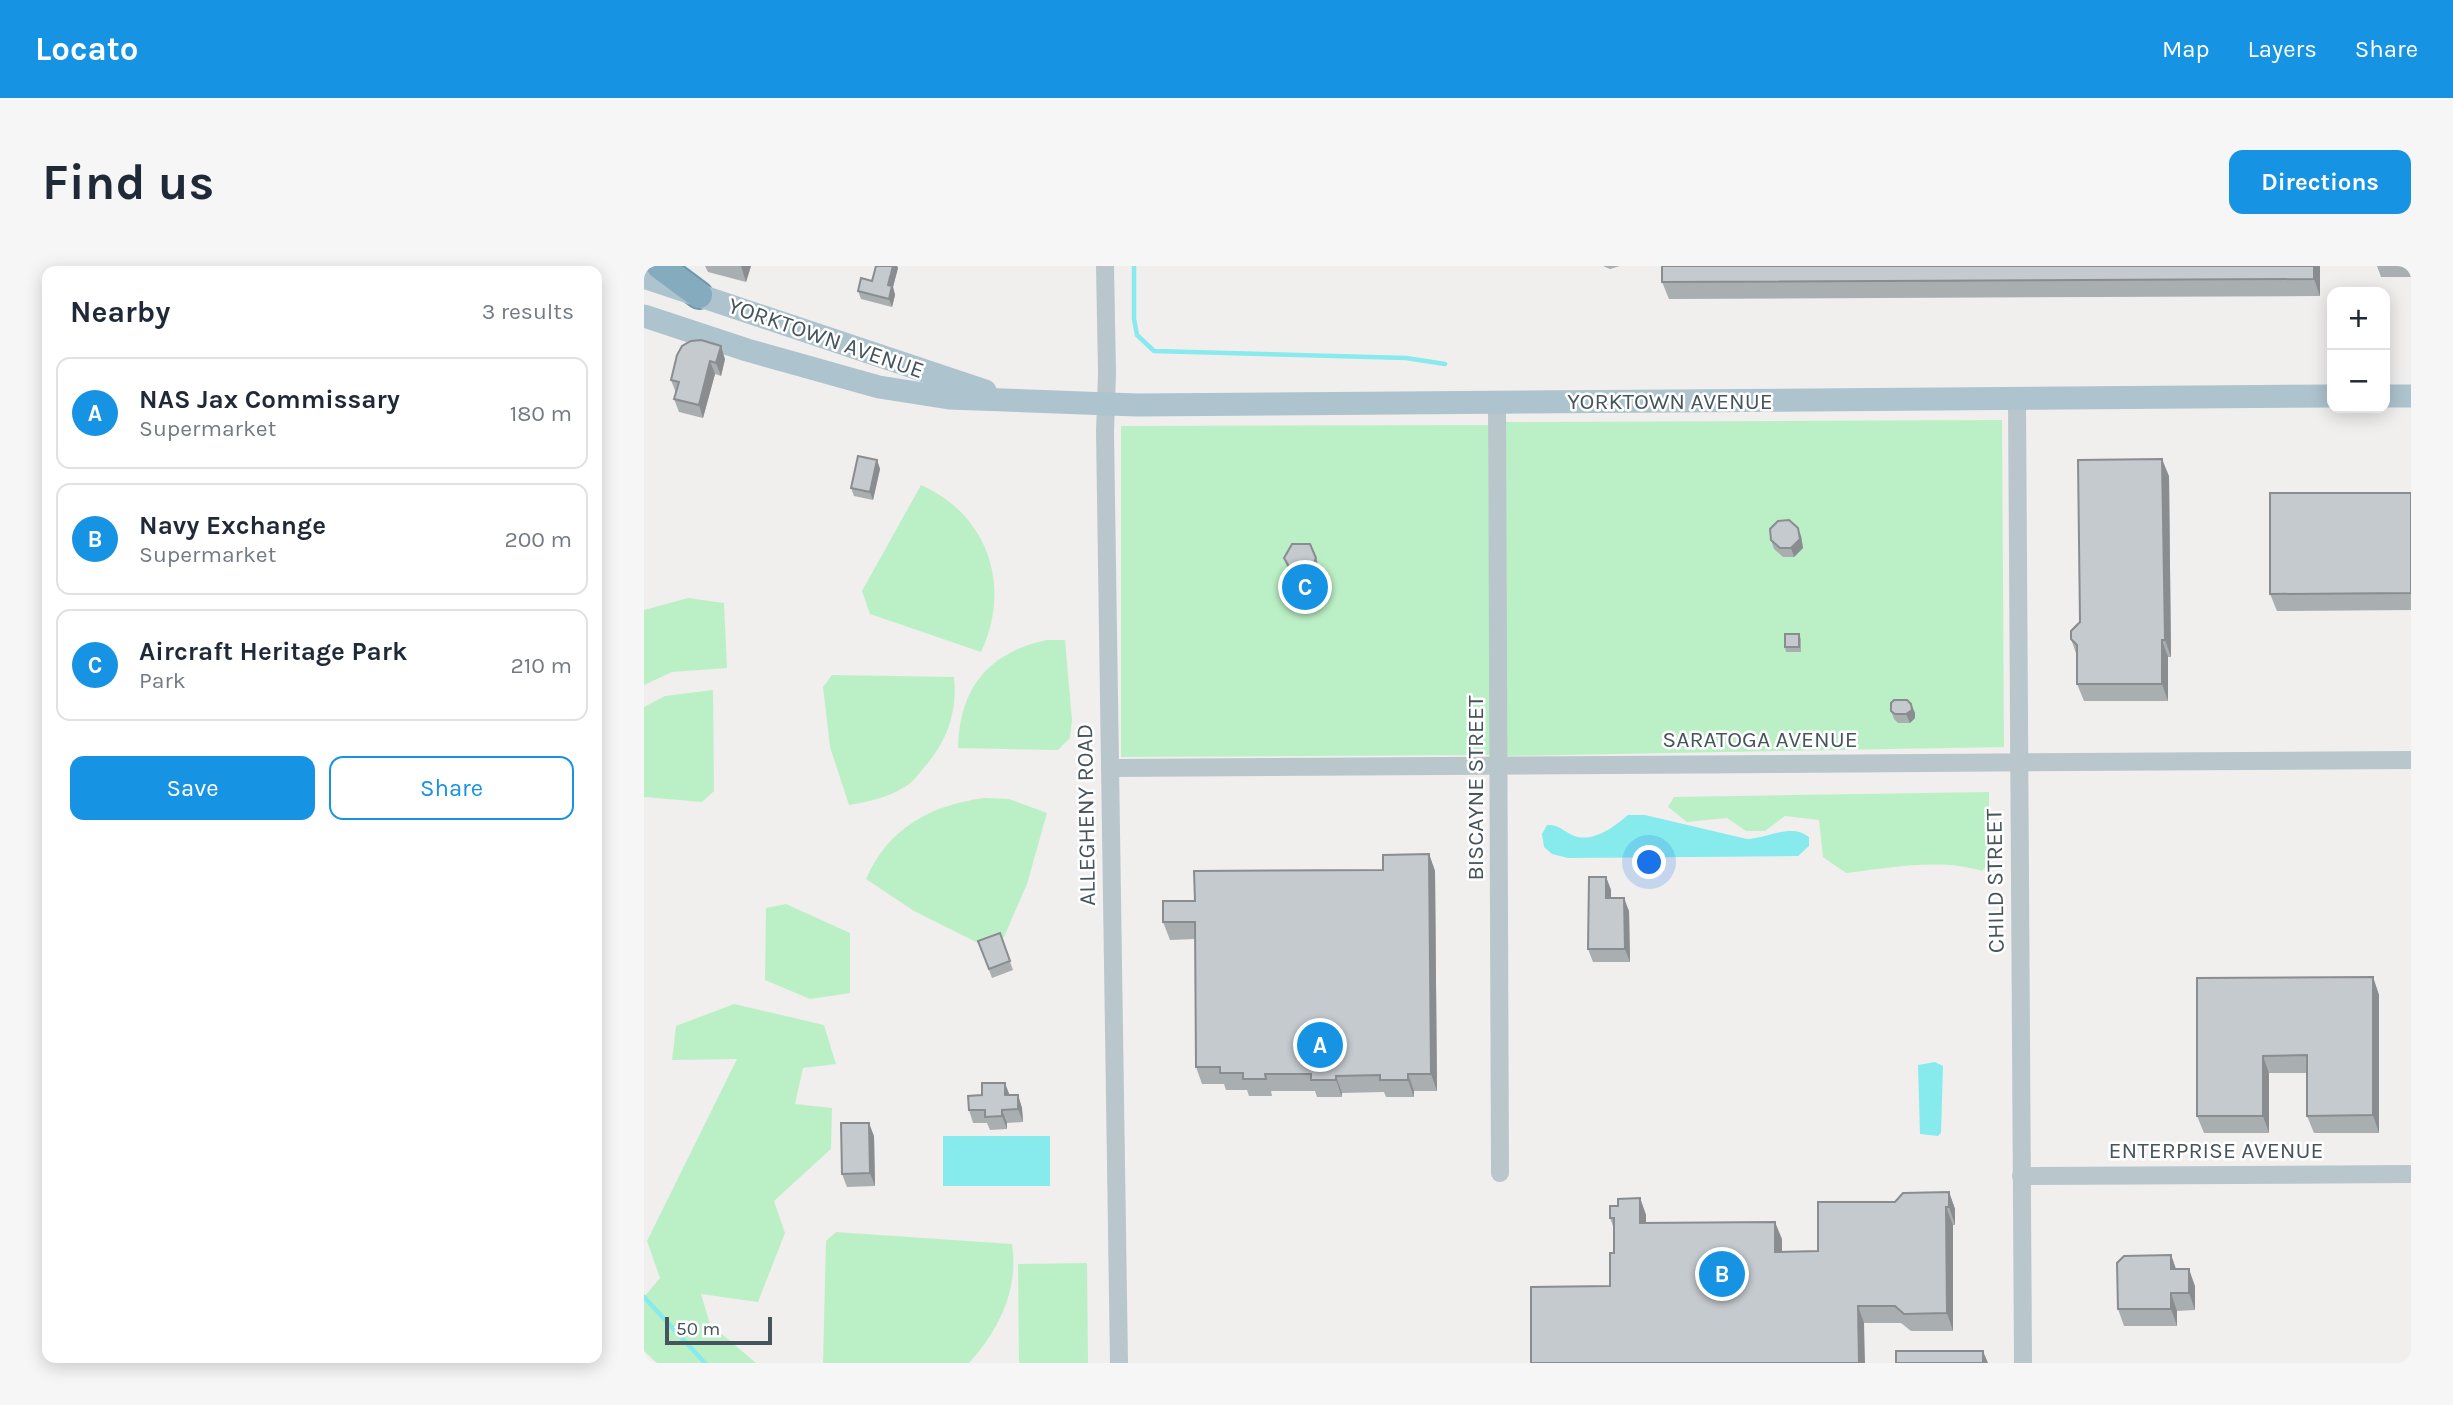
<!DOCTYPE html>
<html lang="en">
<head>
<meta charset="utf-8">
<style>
	body { margin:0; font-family:Karla,sans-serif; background:#f6f6f7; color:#1f2937 }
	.controls { position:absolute; right:21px; top:21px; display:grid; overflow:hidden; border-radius:14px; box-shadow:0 4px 18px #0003 }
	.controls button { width:63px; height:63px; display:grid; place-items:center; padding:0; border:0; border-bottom:2px solid #e0e1e3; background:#fff; color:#1f2937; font:35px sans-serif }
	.scale { position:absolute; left:21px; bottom:18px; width:107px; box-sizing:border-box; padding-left:7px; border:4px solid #46555c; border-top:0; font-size:19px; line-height:24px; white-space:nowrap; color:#46555c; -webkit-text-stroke:5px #fff; paint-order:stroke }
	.you { position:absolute; left:1006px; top:597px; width:24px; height:24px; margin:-18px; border:5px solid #fff; border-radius:50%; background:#1a73e8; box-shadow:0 0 0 10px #1a73e833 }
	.badge { display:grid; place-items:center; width:46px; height:46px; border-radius:50%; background:#1693e3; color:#fff; font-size:23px; font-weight:700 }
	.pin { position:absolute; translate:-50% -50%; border:4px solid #fff; box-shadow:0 2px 7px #0006 }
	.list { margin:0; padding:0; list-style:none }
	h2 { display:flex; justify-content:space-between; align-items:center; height:91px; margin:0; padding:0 28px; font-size:30px }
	h2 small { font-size:23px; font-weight:400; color:#747a83 }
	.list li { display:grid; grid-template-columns:46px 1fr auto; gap:21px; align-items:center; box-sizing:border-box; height:112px; margin:0 14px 14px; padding:0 14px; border:2px solid #e0e1e3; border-radius:14px }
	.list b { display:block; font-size:26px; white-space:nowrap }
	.list p { margin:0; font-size:23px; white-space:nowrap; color:#747a83 }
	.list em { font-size:23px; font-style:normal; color:#747a83 }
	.actions { display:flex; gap:14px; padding:21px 28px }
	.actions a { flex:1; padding:16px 0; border:2px solid #1693e3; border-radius:14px; text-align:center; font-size:24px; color:#1693e3 }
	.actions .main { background:#1693e3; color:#fff }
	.map { position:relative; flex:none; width:1767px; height:1097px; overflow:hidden; border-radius:14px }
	header { display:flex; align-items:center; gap:42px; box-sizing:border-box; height:98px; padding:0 35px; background:#1693e3; color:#fff }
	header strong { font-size:33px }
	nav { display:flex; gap:38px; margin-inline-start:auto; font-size:24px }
	.intro { display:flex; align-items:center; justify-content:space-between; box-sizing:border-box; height:168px; padding:0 42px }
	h1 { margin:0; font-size:49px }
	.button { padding:18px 32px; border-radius:14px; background:#1693e3; color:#fff; font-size:24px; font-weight:700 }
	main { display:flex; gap:42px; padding:0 42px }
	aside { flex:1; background:#fff; border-radius:14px; box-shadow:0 4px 18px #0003 }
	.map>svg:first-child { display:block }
</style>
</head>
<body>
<header>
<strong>Locato</strong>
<nav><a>Map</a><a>Layers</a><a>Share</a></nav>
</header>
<div class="intro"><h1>Find us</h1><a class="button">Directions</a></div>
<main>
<aside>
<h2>Nearby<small>3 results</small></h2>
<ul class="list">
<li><span class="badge">A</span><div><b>NAS Jax Commissary</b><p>Supermarket</p></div><em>180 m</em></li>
<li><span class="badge">B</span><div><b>Navy Exchange</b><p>Supermarket</p></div><em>200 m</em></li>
<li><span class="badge">C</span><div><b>Aircraft Heritage Park</b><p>Park</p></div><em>210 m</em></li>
</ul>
<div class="actions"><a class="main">Save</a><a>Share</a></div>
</aside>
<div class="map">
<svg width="1767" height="1097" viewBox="0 0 1767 1097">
	<rect width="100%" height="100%" fill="#f1eeee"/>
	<g fill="#bbf0c6">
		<path d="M1358,154L1360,481L860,490L856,156Z"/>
		<path d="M844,159L847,489L477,491V160Z"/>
		<path d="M277,219C344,249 368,320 337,386L226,348L218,325Z"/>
		<path d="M44,332L80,337L83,402L28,406L0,419V344Z"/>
		<path d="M403,374H421L428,454L426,472L414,484L314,482C315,423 344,386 403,374Z"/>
		<path d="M188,409L310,411C314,447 302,478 277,505C273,510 268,517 262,520C246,531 224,536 205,539L186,481L179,421Z"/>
		<path d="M69,424L70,525L58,536L0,531V441L21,430Z"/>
		<path d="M1345,526V597L1338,605C1295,592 1247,602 1202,607L1179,591L1175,554L1141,550L1121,565H1102L1083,552L1043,556L1024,541L1030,531Z"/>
		<path d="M340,532L365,533L403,547L383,618L360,671L336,678L270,645L222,613C244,562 287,539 340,532Z"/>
		<path d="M142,638L206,667V727L166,733L121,714L122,642Z"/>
		<path d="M90,738L180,759L192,798L159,802L151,838L188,842L187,883L130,935L141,967L114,1036L57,1028L66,1058L112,1097H13L0,1085V1031L16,1012L3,975L93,793L28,794L32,760Z"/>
		<path d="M192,966L368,978C375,1023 355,1064 325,1097H179L182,975Z"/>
		<path d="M443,997L444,1097H375L374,998Z"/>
	</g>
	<g fill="#87eaed">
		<path d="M984,549H1001L1103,573C1125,572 1147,557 1165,571V580L1154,590L924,592L908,588L900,581L898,568L903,559C914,558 918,564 928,569C948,578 970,561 984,549Z"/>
		<path d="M1291,796L1299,800L1297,867L1294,870L1276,868L1274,799Z"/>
		<rect x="299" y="870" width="107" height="50"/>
	</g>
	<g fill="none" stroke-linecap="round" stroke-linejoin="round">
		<g stroke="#87eaed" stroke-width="4.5">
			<path d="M490,0V53L493,69L510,85L762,92L801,98"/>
			<path d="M0,1031L61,1097"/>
		</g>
		<g stroke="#7096aa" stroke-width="30">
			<path id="highway" d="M16,0L55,29"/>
		</g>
		<g stroke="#b9c6cc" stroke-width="18">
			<path d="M461,0L463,107L461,166L475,1097"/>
			<path d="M1373,133L1379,1097"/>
			<path d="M853,136L856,907"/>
			<path d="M466,502L1767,494"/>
			<path d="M1377,910L1767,908"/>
		</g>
		<g stroke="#adc3ce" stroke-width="23">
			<path d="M0,11L341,125"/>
			<path d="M0,50L103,84L235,121L305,132L493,139L1688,130"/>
			<path d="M1741,130H1767"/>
		</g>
		<use href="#highway" stroke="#85abbe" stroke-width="26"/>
	</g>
	<g fill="#a9aeb1">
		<path d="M61,0H107L102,16L64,6Z"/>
		<path d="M232,0H253L254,2L249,21L251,29L248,41L217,33L214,25L228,15Z"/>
		<path d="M959,0H976L966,3Z"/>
		<path d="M1018,0H1676V30L1025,33L1018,16Z"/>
		<path d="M1733,0H1767V11H1737Z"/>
		<path d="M33,89L81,93L77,110L71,108L59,152L35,146L30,133L32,127L27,114Z"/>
		<path d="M233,194L236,203L229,234L210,230L207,222Z"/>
		<path d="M1525,210L1527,391H1524V435H1440L1433,418V390L1427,373L1436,356Z"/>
		<path d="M1767,227V344L1633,345L1626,328Z"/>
		<path d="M1157,270L1159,282L1150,291H1139L1130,283L1127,274Z"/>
		<path d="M640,292L675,301L668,315H652L643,301Z"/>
		<path d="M1155,368L1157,373V386H1142L1141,381Z"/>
		<path d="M1267,438L1271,447V452L1266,457H1254L1250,453L1247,445Z"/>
		<path d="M785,588L791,605L793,825H770V831H742L740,826L698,827V831H673L671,825H627L628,830H605L603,824H582L580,818H558L552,801L551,673L526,674L519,656L551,635L739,604Z"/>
		<path d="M962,611L967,624V632L985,645L986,696H949L944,683Z"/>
		<path d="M356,667L369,704L348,712L334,675Z"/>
		<path d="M1729,711L1735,729V867H1670L1663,850V807H1625V867H1560L1553,850V712Z"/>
		<path d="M366,829H374L378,842L379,856L363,857V863L346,864L343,857H329L325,844Z"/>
		<path d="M230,870L231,920L203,921L198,908Z"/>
		<path d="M1305,926L1311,943V959H1309V1065H1267L1257,1057H1220L966,1020L970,987V963L966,952L974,940L996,932L1002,949V957L1138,973V985H1174L1251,936Z"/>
		<path d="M1527,989L1532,1003L1551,1020V1044L1533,1045V1060H1480L1474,1043Z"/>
	</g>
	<g fill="#8a8d90">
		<path d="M97,0H107L102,16Z"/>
		<path d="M249,0H253L254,2L249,21L251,29L248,41L245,33L244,19Z"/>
		<path d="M1670,0H1676V30L1670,13Z"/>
		<path d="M77,80L81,93L77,110L72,97Z"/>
		<path d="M66,95L71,108L59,152L55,139Z"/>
		<path d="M1518,193L1525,210L1527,391L1521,374Z"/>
		<path d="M233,194L236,203L229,234L226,226Z"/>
		<path d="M1154,262L1157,270L1159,282L1150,291L1147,282Z"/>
		<path d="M672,292L675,301L668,315L665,307Z"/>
		<path d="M1518,374L1524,391V435L1518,418Z"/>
		<path d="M1267,438L1271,447V452L1266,457L1262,448Z"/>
		<path d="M785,588L791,605L793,825L787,808Z"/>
		<path d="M962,611L967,624V645L962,632Z"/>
		<path d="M980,632L985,645L986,696L981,683Z"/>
		<path d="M1729,711L1735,729V867L1729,849Z"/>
		<path d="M1619,790L1625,807V867L1619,850Z"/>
		<path d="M764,808L770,825V831L764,814Z"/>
		<path d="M692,810L698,827V831L692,814Z"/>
		<path d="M361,817L366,830L361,829Z"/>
		<path d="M374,829L378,842L379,856L374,843Z"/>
		<path d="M358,844L363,857V863L358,850Z"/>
		<path d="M225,857L230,870L231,920L226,907Z"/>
		<path d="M1305,926L1311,943V959L1305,941Z"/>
		<path d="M996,932L1002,949V974L996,957Z"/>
		<path d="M1302,941L1309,959V1065L1303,1047Z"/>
		<path d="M1131,956L1138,973V1003L1131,986Z"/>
		<path d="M1527,989L1533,1006L1527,1003Z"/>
		<path d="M1545,1003L1551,1020V1044L1545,1027Z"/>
		<path d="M1527,1027L1533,1045V1060L1527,1043Z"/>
		<path d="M1214,1040L1220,1057L1221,1097H1215Z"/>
		<path d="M1339,1085L1344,1097H1339Z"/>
	</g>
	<g fill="#c5cace" stroke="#8a8d90" stroke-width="2">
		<path d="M232,0H249L244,19L248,20L245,33L214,25L217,12L228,15Z"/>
		<path d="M1018,0H1670V13L1018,16Z"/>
		<path d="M57,74L77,80L72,97L66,95L55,139L30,133L35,116L27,114L33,89L38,80L47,75Z"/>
		<path d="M214,190L233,194L226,226L207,222Z"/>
		<path d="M1518,193L1521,374H1518V418H1433V379L1427,373V365L1436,356L1434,194Z"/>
		<path d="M1626,227H1767V327L1626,328Z"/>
		<path d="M1145,254L1154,262L1156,273L1147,282H1136L1127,274L1126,263L1134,255Z"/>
		<path d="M648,278H666L672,292L665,307H649L640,292Z"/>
		<rect x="1141" y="368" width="14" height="13"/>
		<path d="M1250,434H1263L1267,438L1268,444L1262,448H1251L1247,445V437Z"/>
		<path d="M785,588L787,808H764V814H736V809L692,810V814H667V808H621L622,813H599V807H576V801H552L551,656H519V635H551L550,605L739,604V589Z"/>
		<path d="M945,611H962V632H980L981,683H944Z"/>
		<path d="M356,667L366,695L345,703L334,675Z"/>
		<path d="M1729,711V849L1663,850V789L1619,790V850H1553V712Z"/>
		<path d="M338,817H361V829H374V843L358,844V850L341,851V844H325L324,830L338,829Z"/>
		<path d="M197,857H225L226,907L198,908Z"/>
		<path d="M1305,926V941H1302L1303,1047L1260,1048L1251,1040H1214L1215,1097H887V1021L966,1020V987H970V952H966V940H974V933L996,932V957L1131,956V986L1174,985V936H1251L1259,927Z"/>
		<path d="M1527,989V1003H1545V1027H1527V1043H1474L1473,997L1480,990Z"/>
		<rect x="1252" y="1085" width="87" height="12"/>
	</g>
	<g text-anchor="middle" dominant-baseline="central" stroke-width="5" stroke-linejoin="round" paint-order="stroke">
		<g font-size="23" fill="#46555c" stroke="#fff">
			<text transform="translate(182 72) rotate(19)">YORKTOWN AVENUE</text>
			<text x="1026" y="135">YORKTOWN AVENUE</text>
			<text x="1116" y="473">SARATOGA AVENUE</text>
			<text transform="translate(831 522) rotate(-90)">BISCAYNE STREET</text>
			<text transform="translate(442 549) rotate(-91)">ALLEGHENY ROAD</text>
			<text transform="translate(1351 615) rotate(-91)">CHILD STREET</text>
			<text x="1572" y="884">ENTERPRISE AVENUE</text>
		</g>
	</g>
</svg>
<div class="controls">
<button>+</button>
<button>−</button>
</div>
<div class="scale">50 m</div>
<div class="you"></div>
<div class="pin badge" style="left:676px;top:779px">A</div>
<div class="pin badge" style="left:1078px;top:1008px">B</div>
<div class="pin badge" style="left:661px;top:321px">C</div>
</div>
</main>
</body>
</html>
